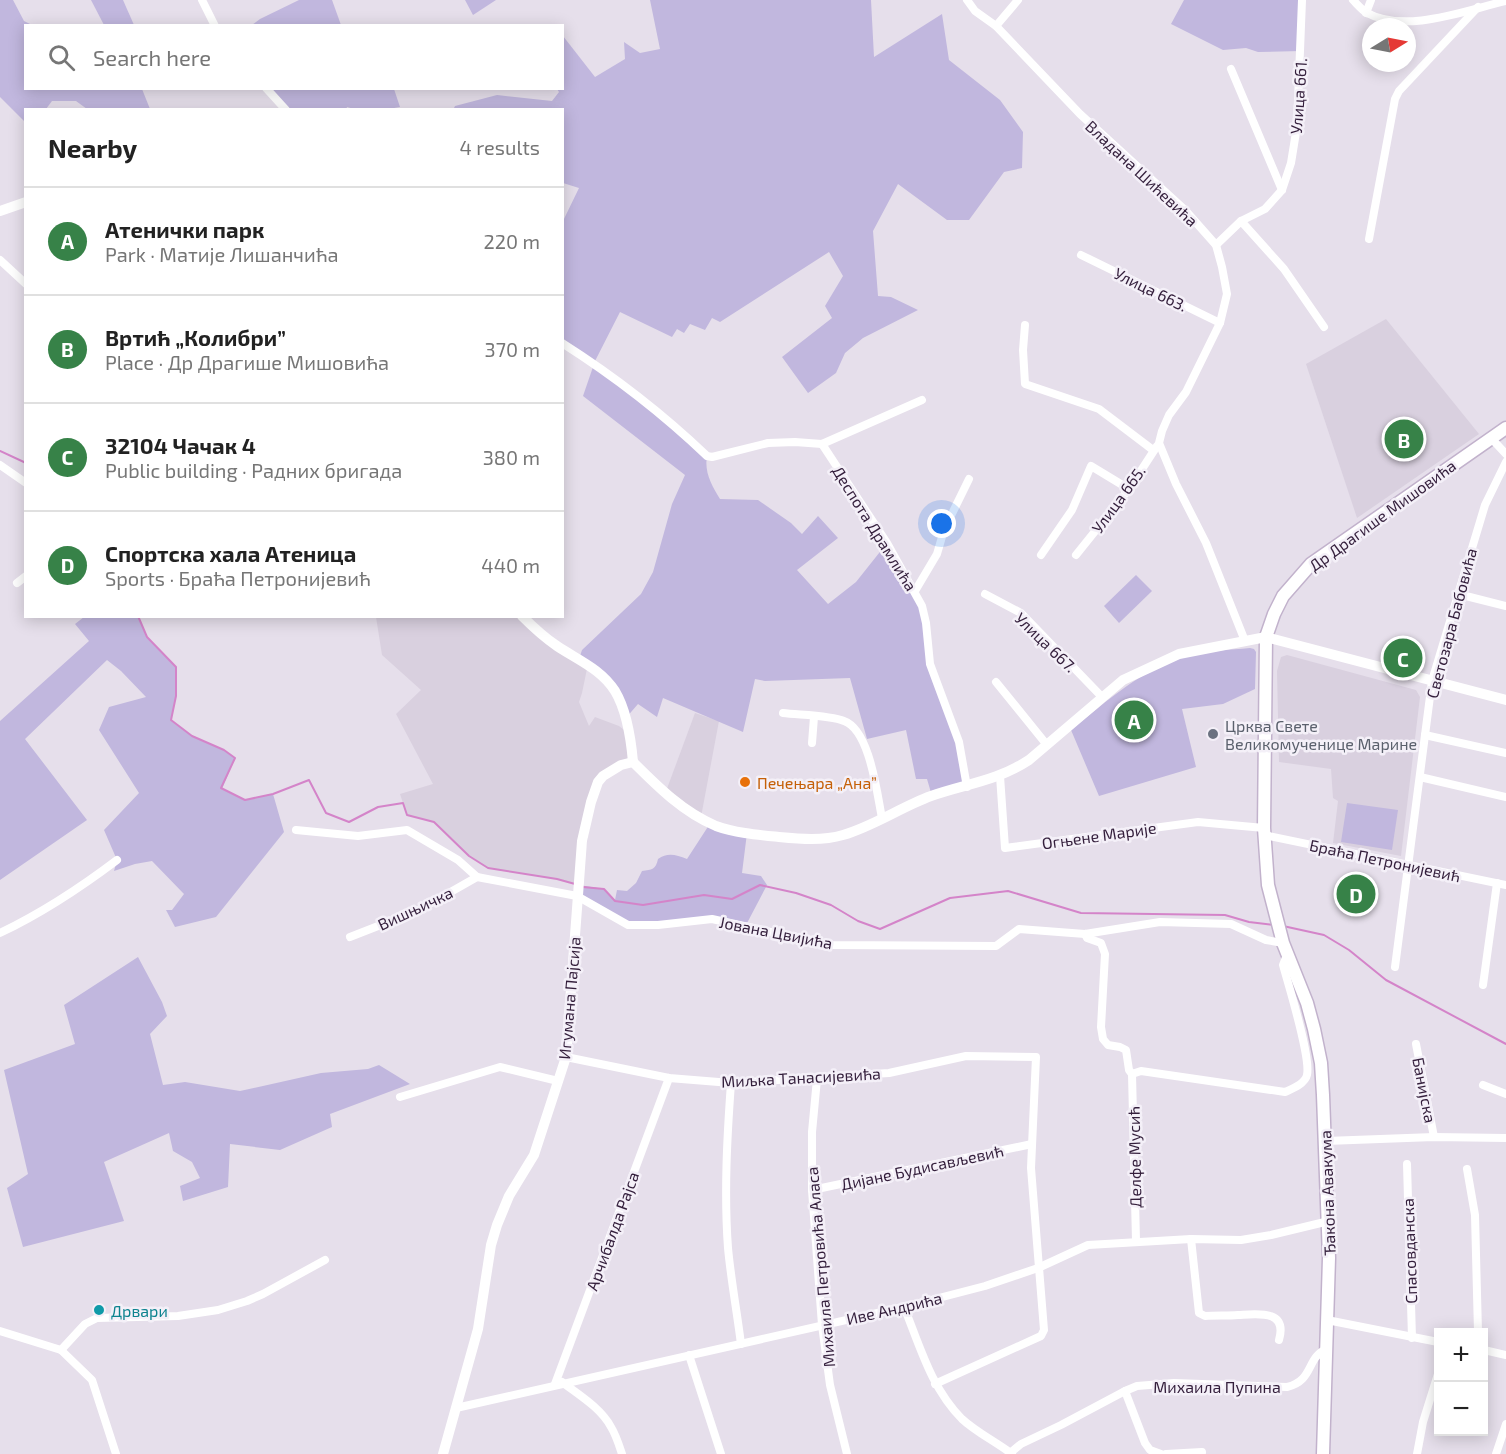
<!DOCTYPE html>
<html lang="en">
<head>
<meta charset="utf-8">
<style>
	body { margin:0; font-family:"Exo 2",sans-serif; background:#f2f2f2; color:#222 }
	.controls { position:absolute; right:18px; bottom:18px; display:grid; overflow:hidden; border-radius:0px; box-shadow:0 3px 15px #0003 }
	.controls button { width:54px; height:54px; display:grid; place-items:center; padding:0; border:0; border-bottom:2px solid #e0e0e0; background:#fff; color:#222; font:30px sans-serif }
	.compass { position:absolute; left:1362px; top:18px; width:54px; height:54px; border-radius:50%; background:#fff; box-shadow:0 3px 15px #0003; rotate:80deg }
	.you { position:absolute; left:942px; top:524px; width:21px; height:21px; margin:-15px; border:4px solid #fff; border-radius:50%; background:#1a73e8; box-shadow:0 0 0 9px #1a73e833 }
	.badge { display:grid; place-items:center; width:39px; height:39px; border-radius:50%; background:#378248; color:#fff; font-size:20px; font-weight:700 }
	.pin { position:absolute; translate:-50% -50%; border:3px solid #fff; box-shadow:0 2px 6px #0006 }
	.list { margin:0; padding:0; list-style:none }
	h2 { display:flex; justify-content:space-between; align-items:center; height:78px; margin:0; padding:0 24px; font-size:26px }
	h2 small { font-size:20px; font-weight:400; color:#767676 }
	.list li { display:grid; grid-template-columns:39px 1fr auto; gap:18px; align-items:center; box-sizing:border-box; height:108px; padding:0 24px; border-top:2px solid #e0e0e0 }
	.list b { display:block; font-size:22px; white-space:nowrap }
	.list p { margin:0; font-size:20px; white-space:nowrap; color:#767676 }
	.list em { font-size:20px; font-style:normal; color:#767676 }
	.icon { flex:none; width:33px; height:33px; fill:none; stroke:currentColor; stroke-width:2; stroke-linecap:round; stroke-linejoin:round }
	.map { position:relative; flex:none; width:1506px; height:1454px; overflow:hidden }
	.search { position:absolute; background:#fff; box-shadow:0 3px 15px #0003; left:24px; top:24px; width:540px; height:66px; display:flex; align-items:center; gap:15px; box-sizing:border-box; padding:0 21px; border-radius:0px; color:#767676; font-size:22px }
	.panel { position:absolute; background:#fff; box-shadow:0 3px 15px #0003; left:24px; top:108px; width:540px; height:510px; border-radius:0px }
	.map>svg:first-child { display:block }
</style>
</head>
<body>
<div class="map">
<svg width="1506" height="1454" viewBox="0 0 1506 1454">
	<rect width="100%" height="100%" fill="#e6dfeb"/>
	<g fill="#d9d0df">
		<path d="M1386,319L1479,434L1357,518L1306,364Z"/>
		<path d="M376,617H522L588,664L582,693L579,702L589,726L595,717L619,726L628,733L633,762L598,782L579,885L557,879L488,868L469,856L434,822L407,815L400,794L433,784L396,714L421,690L382,655Z"/>
		<path d="M1287,655L1416,690L1420,697L1401,856L1333,843L1338,801L1333,798L1331,769L1279,762L1277,671L1281,657Z"/>
		<path d="M695,713L719,721L701,817L665,794Z"/>
	</g>
	<g fill="#c1b7de">
		<path d="M0,0H13L24,21L32,25L26,26V88L142,89L150,109H87L76,101H52L46,109L26,110L25,122L0,97Z"/>
		<path d="M91,0H123L134,25H104Z"/>
		<path d="M299,0H332L341,25H252L260,19Z"/>
		<path d="M465,0H496L473,15Z"/>
		<path d="M650,0H871L874,57L942,14L949,60L1000,100L1023,132L1022,168L1004,172L969,220H947L898,184L873,231L878,296L891,297L918,310L863,338L845,353L836,373L808,393L782,357L832,318L825,306L843,276L829,252L720,322L712,318L705,330L690,324L684,333L677,329L672,337L620,312L594,363L707,456C704,472 712,486 720,499L758,500L791,523L802,534L818,516L838,538L797,570L828,604L856,582L887,543L922,606L930,664L959,742L967,787L932,796L927,779H916L906,730L867,739L850,678L765,681L755,679L743,732L663,698L657,717L638,704L625,719L620,700L579,659L582,650L641,594L653,572L672,504L685,475L583,396L594,364L563,343V221L579,188L563,183L562,110H453L455,106L497,95L552,101L559,92L557,89L562,88L563,36L595,77L625,59L624,42L640,53L660,49Z"/>
		<path d="M1184,0H1302L1301,51L1258,52L1246,48L1223,50L1171,24Z"/>
		<path d="M266,89H394L400,107C383,110 363,112 347,107L346,110L286,109Z"/>
		<path d="M1136,575L1152,591L1119,623L1104,606Z"/>
		<path d="M84,617H138L147,637L176,667V696L171,720L192,736L224,750L235,758L222,789L245,800L273,794L284,832L216,917L175,927L166,910H172L184,894L152,861L135,864L114,871L117,860L104,830L139,793L99,730L109,707L146,697L121,671L107,660L25,739L87,820L0,880V721L89,641L75,624Z"/>
		<path d="M1250,648L1254,649L1256,652L1255,689L1223,704L1182,709L1196,767L1099,796L1071,730C1107,701 1143,668 1189,655C1208,650 1230,650 1250,648Z"/>
		<path d="M1347,803L1398,810L1392,850L1341,842Z"/>
		<path d="M711,822L747,833L742,873L761,876L767,885L745,927L712,919L628,925L577,896L579,885L604,889L615,900L617,890L627,891L636,883L642,871C652,870 656,869 658,859C668,852 676,855 687,859Z"/>
		<path d="M138,957L162,1002L167,1016L150,1034L163,1085L185,1082L240,1091L321,1073L368,1069L379,1065L410,1084L330,1114L332,1127L280,1150L230,1144L228,1187L183,1201L180,1186L200,1178L192,1162L173,1151L169,1133L104,1162L124,1221L23,1247L7,1188L28,1174L4,1070L75,1044L64,1005Z"/>
	</g>
	<g fill="none" stroke-linecap="round" stroke-linejoin="round">
		<g stroke="#d484c9" stroke-width="2">
			<path d="M0,451L26,463"/>
			<path d="M138,616L147,637L176,667V696L171,720L192,736L224,750L235,758L221,788L245,800L273,794L309,780L326,813L349,822L378,807L403,803L407,815L434,822L469,856L488,868L557,879L575,884"/>
			<path d="M583,887L604,889L615,901L643,905L704,895L732,899L760,885L796,893L831,905L858,921L880,929L950,898L1008,891L1081,913L1225,915L1249,922L1274,925"/>
			<path d="M1283,926L1324,935L1349,950L1386,980L1506,1044"/>
		</g>
		<g stroke="#c2b2cc" stroke-width="15">
			<path id="secondary" d="M1323,1454L1329,1258L1323,1095L1321,1063L1314,1029L1307,1003L1283,943L1268,885L1264,828L1266,637L1274,614L1283,596L1311,564L1506,428"/>
		</g>
		<g stroke="#fff" stroke-width="8">
			<path d="M202,0L215,26"/>
			<path d="M967,0L975,11L996,26L1080,114L1185,210L1216,245L1222,267L1227,294L1220,323L1186,392L1169,415L1162,431L1159,443L1176,484L1206,543L1245,641"/>
			<path d="M1353,0C1357,4 1362,10 1367,13C1406,34 1466,10 1506,1"/>
			<path d="M1366,13L1371,0"/>
			<path d="M996,26L1018,0"/>
			<path d="M1231,69L1282,190"/>
			<path d="M266,88L286,110"/>
			<path d="M1241,221L1284,269L1324,327"/>
			<path d="M1369,239L1395,99L1399,91L1478,7"/>
			<path d="M1216,245L1241,221L1265,209L1282,190L1291,163L1297,126L1302,0"/>
			<path d="M1081,255L1220,323"/>
			<path d="M0,260L26,284"/>
			<path d="M1025,325L1023,350L1025,384L1099,409L1153,450"/>
			<path d="M562,343C614,376 663,414 707,456L712,457L768,443L795,442L822,444L922,400"/>
			<path d="M1491,438L1506,454"/>
			<path d="M822,444L887,543L922,606L926,623L930,664L959,742L967,787"/>
			<path d="M0,465L26,483"/>
			<path d="M1041,555L1072,510L1091,466L1129,489"/>
			<path d="M1076,555L1129,489L1157,446"/>
			<path d="M17,583L26,576"/>
			<path d="M915,591L937,554L944,530L969,479"/>
			<path d="M985,594L1021,613L1102,697"/>
			<path d="M1458,594L1506,606"/>
			<path d="M996,682L1047,745"/>
			<path d="M783,713C799,715 830,715 844,721C870,730 877,794 882,818"/>
			<path d="M1425,735L1506,753"/>
			<path d="M812,743L814,717"/>
			<path d="M1000,776L1005,848L1198,822L1264,828"/>
			<path d="M1420,777L1506,797"/>
			<path d="M296,830L358,836L407,830L458,860L477,877L577,896L628,925H658L712,919L830,945L996,946L1019,929L1085,934L1160,922L1231,924L1266,940L1283,943"/>
			<path d="M1264,835L1506,885"/>
			<path d="M0,933C42,913 80,888 117,860"/>
			<path d="M1085,934L1087,938L1101,943L1105,954L1101,1027L1103,1039L1108,1045L1120,1047L1126,1050L1129,1070L1132,1074"/>
			<path d="M350,937L419,910L477,877"/>
			<path d="M1395,967L1432,681L1485,505L1506,462"/>
			<path d="M1483,985L1497,883"/>
			<path d="M1416,1044L1434,1137"/>
			<path d="M566,1057L669,1078L731,1083L889,1073L966,1056L1036,1057L1031,1168L1044,1330L1041,1336L935,1384"/>
			<path d="M1132,1074L1141,1071L1285,1092C1292,1089 1305,1084 1307,1075C1311,1057 1289,987 1283,965L1287,955"/>
			<path d="M1132,1074L1136,1241"/>
			<path d="M817,1079L812,1132V1190L822,1325L830,1385L847,1454"/>
			<path d="M731,1083C727,1138 724,1193 728,1248C731,1280 737,1312 741,1344"/>
			<path d="M1483,1085L1506,1094"/>
			<path d="M400,1097L500,1067L558,1081"/>
			<path d="M1326,1141L1434,1137L1506,1138"/>
			<path d="M1407,1164L1412,1338"/>
			<path d="M1467,1169L1475,1215L1478,1332"/>
			<path d="M812,1190L1032,1144"/>
			<path d="M1191,1239L1199,1313L1205,1316C1216,1315 1227,1316 1238,1315C1257,1314 1288,1309 1279,1340"/>
			<path d="M904,1307C920,1346 931,1388 962,1419C976,1432 996,1442 1012,1454"/>
			<path d="M1327,1320L1438,1342"/>
			<path d="M0,1331L61,1350L92,1380L116,1454"/>
			<path d="M61,1350L85,1324L97,1318L178,1316L218,1310L247,1301L263,1294L325,1260"/>
			<path d="M1484,1350L1506,1355"/>
			<path d="M689,1355L721,1454"/>
			<path d="M562,1382C579,1395 601,1408 611,1427C616,1435 619,1445 622,1454"/>
			<path d="M555,1384L669,1078"/>
			<path d="M1125,1391L1145,1443L1150,1450L1161,1454"/>
			<path d="M456,1408L904,1307L985,1286L1038,1268L1088,1245L1191,1239L1241,1240L1271,1235L1329,1221"/>
			<path d="M1010,1453L1021,1444L1061,1425L1125,1391L1137,1386L1174,1383L1287,1387C1314,1381 1306,1357 1327,1349"/>
			<path d="M1166,1454L1202,1452"/>
			<path d="M1417,1454L1423,1422L1438,1374"/>
			<path d="M1496,1454L1506,1424"/>
		</g>
		<g stroke="#fff" stroke-width="10">
			<path d="M0,211L26,202"/>
			<path d="M522,616C533,627 545,638 557,646C578,660 601,669 615,691C627,711 631,739 633,762"/>
			<path d="M633,762C658,787 683,812 716,826C735,833 759,835 779,837C800,839 823,841 843,835C874,826 901,807 931,796C965,784 997,781 1029,760L1123,680L1179,654L1266,637L1506,700"/>
			<path d="M443,1454L478,1329L491,1245L497,1225L509,1196L534,1155L566,1057L582,841L591,802L598,782L603,776L621,765L633,762"/>
		</g>
		<use href="#secondary" stroke="#fff" stroke-width="12"/>
	</g>
	<circle fill="#6b7280" stroke="#f4f0f8" stroke-width="2" cx="1213" cy="734" r="6"/>
	<circle fill="#e8710a" stroke="#f4f0f8" stroke-width="2" cx="745" cy="782" r="6"/>
	<circle fill="#0f9aa8" stroke="#f4f0f8" stroke-width="2" cx="99" cy="1310" r="6"/>
	<g text-anchor="middle" dominant-baseline="central" stroke-width="5" stroke-linejoin="round" paint-order="stroke">
		<g font-size="16" fill="#341f3c" stroke="#f4f0f8">
			<text transform="translate(1298 96) rotate(-86)">Улица 661.</text>
			<text transform="translate(1142 173) rotate(43)">Владана Шићевића</text>
			<text transform="translate(1151 289) rotate(26)">Улица 663.</text>
			<text transform="translate(1118 499) rotate(-54)">Улица 665.</text>
			<text transform="translate(1382 515) rotate(-36)">Др Драгише Мишовића</text>
			<text transform="translate(875 528) rotate(58)">Деспота Драмлића</text>
			<text transform="translate(1451 623) rotate(-75)">Светозара Бабовића</text>
			<text transform="translate(1046 642) rotate(44)">Улица 667.</text>
			<text transform="translate(1099 835) rotate(-8)">Огњене Марије</text>
			<text transform="translate(1385 860) rotate(12)">Браћа Петронијевић</text>
			<text transform="translate(415 908) rotate(-25)">Вишњичка</text>
			<text transform="translate(776 932) rotate(11)">Јована Цвијића</text>
			<text transform="translate(569 998) rotate(-85)">Игумана Пајсија</text>
			<text transform="translate(801 1077) rotate(-3)">Миљка Танасијевића</text>
			<text transform="translate(1425 1090) rotate(79)">Банијска</text>
			<text transform="translate(1134 1157) rotate(-91)">Делфе Мусић</text>
			<text transform="translate(922 1167) rotate(-12)">Дијане Будисављевић</text>
			<text transform="translate(1327 1193) rotate(-92)">Ђакона Авакума</text>
			<text transform="translate(612 1231) rotate(-70)">Арчибалда Рајса</text>
			<text transform="translate(1409 1251) rotate(-92)">Спасовданска</text>
			<text transform="translate(820 1267) rotate(-95)">Михаила Петровића Аласа</text>
			<text transform="translate(894 1308) rotate(-13)">Иве Андрића</text>
			<text x="1217" y="1386">Михаила Пупина</text>
		</g>
		<g font-size="16" fill="#5b616d" stroke="#f4f0f8" text-anchor="start">
			<text x="1225" y="725">Црква Свете<tspan x="1225" dy="18">Великомученице Марине</tspan></text>
		</g>
		<g font-size="16" fill="#c56008" stroke="#f4f0f8" text-anchor="start">
			<text x="757" y="782">Печењара „Ана”</text>
		</g>
		<g font-size="16" fill="#0d838f" stroke="#f4f0f8" text-anchor="start">
			<text x="111" y="1310">Дрвари</text>
		</g>
	</g>
</svg>
<div class="controls">
<button>+</button>
<button>−</button>
</div>
<svg class="compass" viewBox="-18 -18 36 36"><path d="M0-13l5 13h-10z" fill="#e53935"/><path d="M0 13l5-13h-10z" fill="#767676"/></svg>
<div class="you"></div>
<div class="pin badge" style="left:1134px;top:720px">A</div>
<div class="pin badge" style="left:1404px;top:439px">B</div>
<div class="pin badge" style="left:1403px;top:658px">C</div>
<div class="pin badge" style="left:1356px;top:894px">D</div>
<div class="search"><svg class="icon" aria-label="search" viewBox="0 0 24 24"><circle cx="10" cy="10" r="6"/><path d="M15 15l6 6"/></svg>Search here</div>
<section class="panel">
<h2>Nearby<small>4 results</small></h2>
<ul class="list">
<li><span class="badge">A</span><div><b>Атенички парк</b><p>Park · Матије Лишанчића</p></div><em>220 m</em></li>
<li><span class="badge">B</span><div><b>Вртић „Колибри”</b><p>Place · Др Драгише Мишовића</p></div><em>370 m</em></li>
<li><span class="badge">C</span><div><b>32104 Чачак 4</b><p>Public building · Радних бригада</p></div><em>380 m</em></li>
<li><span class="badge">D</span><div><b>Спортска хала Атеница</b><p>Sports · Браћа Петронијевић</p></div><em>440 m</em></li>
</ul>
</section>
</div>
</body>
</html>
